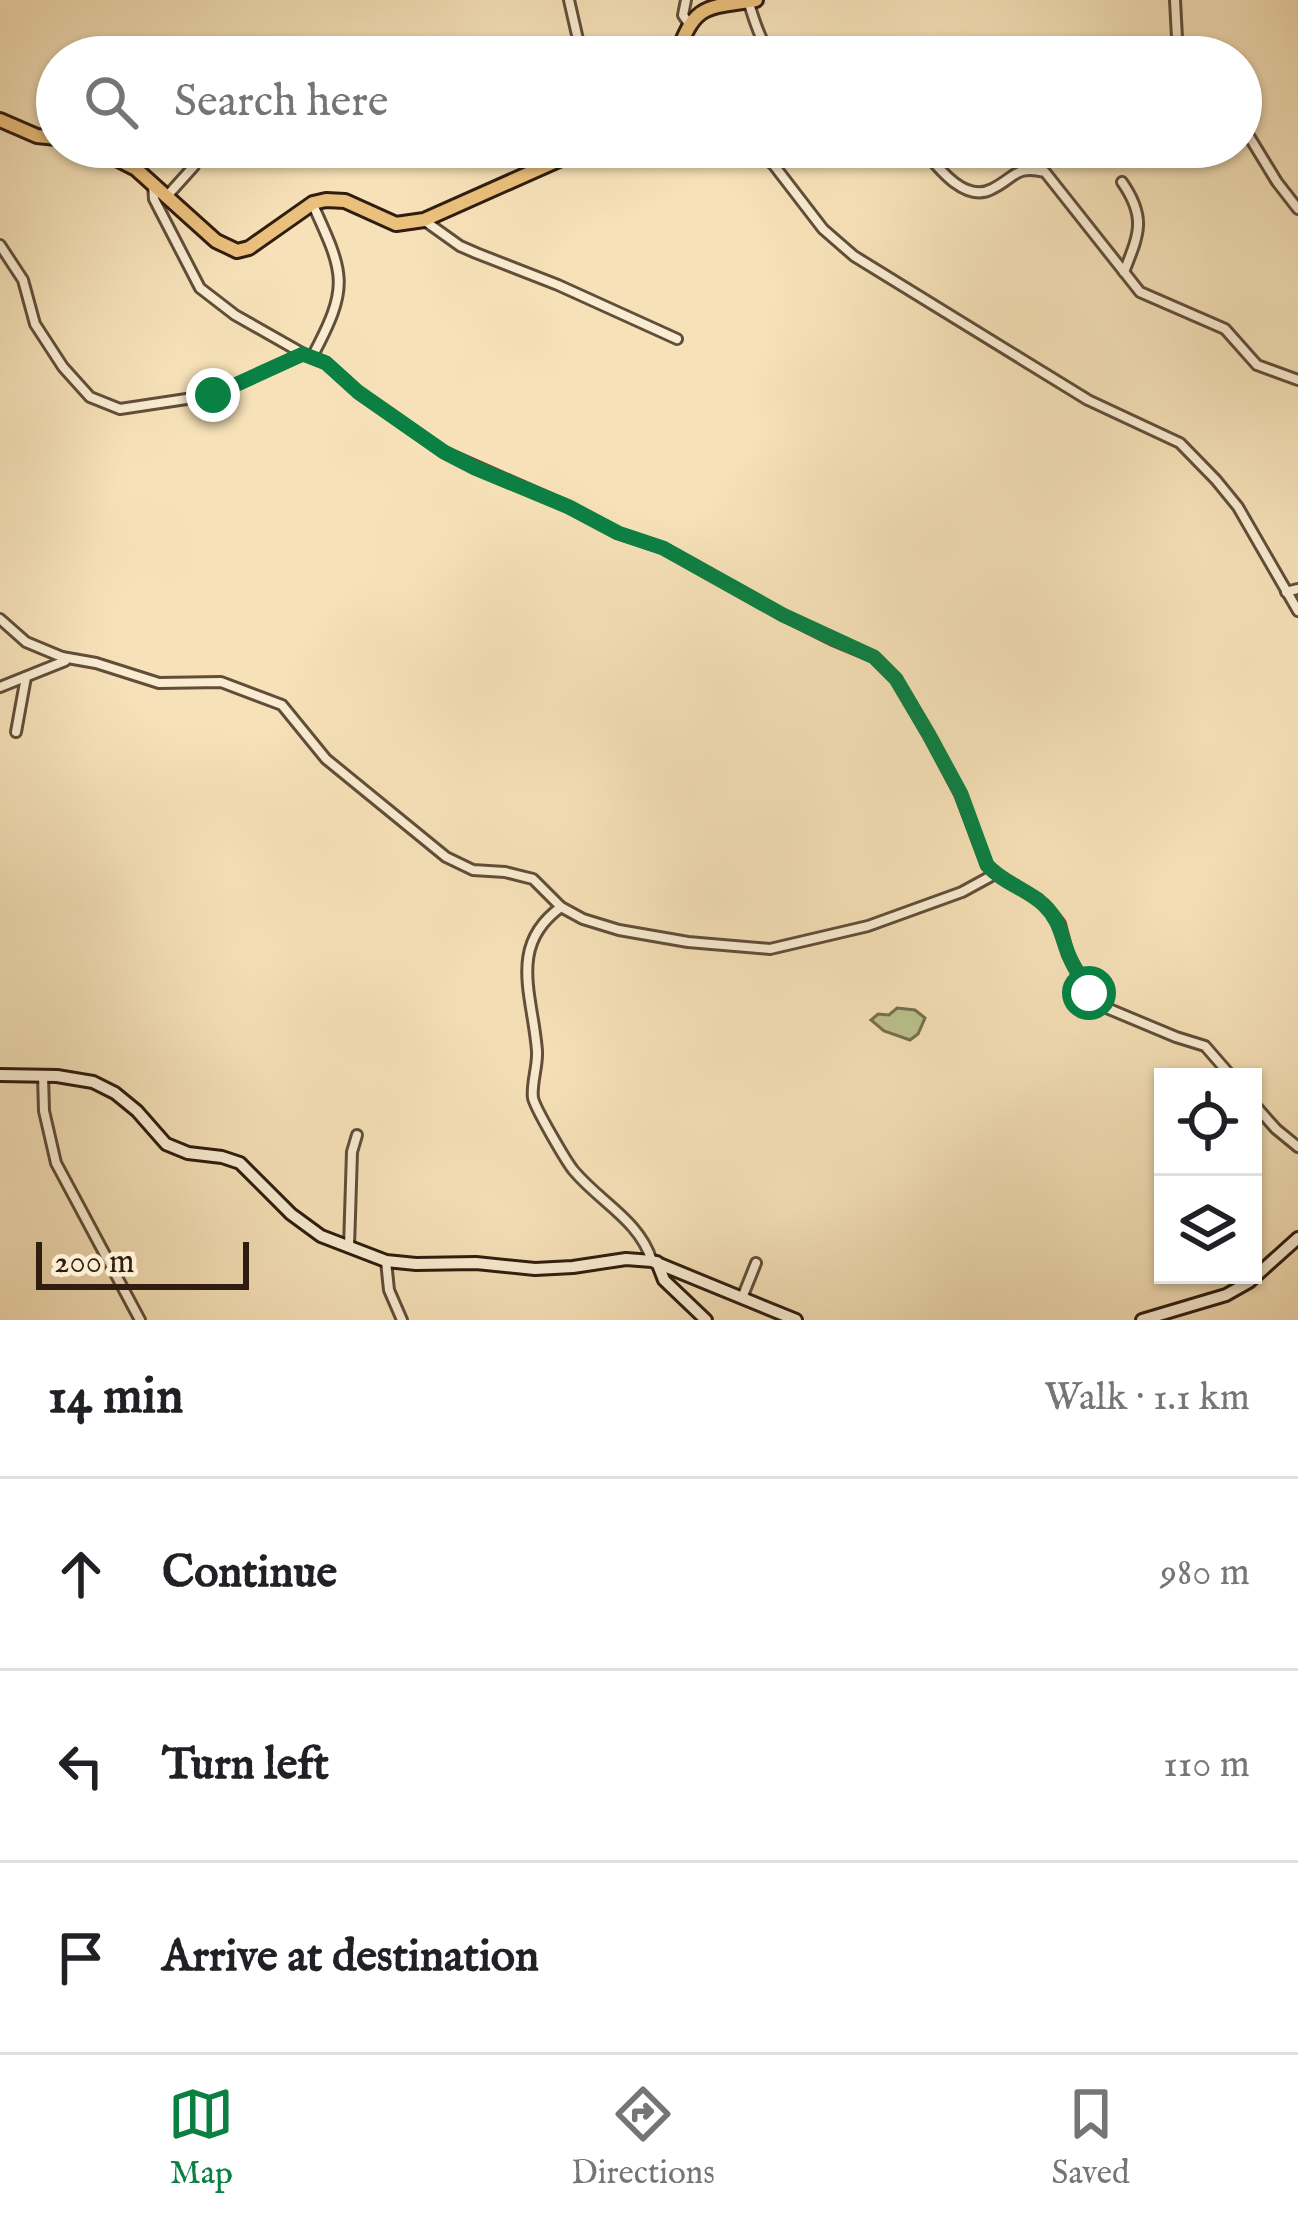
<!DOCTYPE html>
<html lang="en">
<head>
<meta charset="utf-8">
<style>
	body { margin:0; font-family:"IM FELL English",serif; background:#f2f2f2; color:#202124 }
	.controls { position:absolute; right:36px; bottom:36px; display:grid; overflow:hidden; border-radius:0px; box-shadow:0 3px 9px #0004 }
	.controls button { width:108px; height:108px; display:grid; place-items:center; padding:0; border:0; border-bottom:3px solid #e0e0e0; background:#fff; color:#202124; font:60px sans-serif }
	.scale { position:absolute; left:36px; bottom:30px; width:213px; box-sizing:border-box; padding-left:12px; border:6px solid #2f1d0f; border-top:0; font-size:33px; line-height:42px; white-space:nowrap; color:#2f1d0f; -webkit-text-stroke:9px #f9ecd1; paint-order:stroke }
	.stop { position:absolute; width:36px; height:36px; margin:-27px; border:9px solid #0b8043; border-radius:50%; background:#fff }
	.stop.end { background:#0b8043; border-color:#fff; box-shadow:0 3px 12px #0008 }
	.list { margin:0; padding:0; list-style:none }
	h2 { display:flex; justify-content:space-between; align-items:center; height:156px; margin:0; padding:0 48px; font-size:51px }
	h2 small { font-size:39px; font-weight:400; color:#757577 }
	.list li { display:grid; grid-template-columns:78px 1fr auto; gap:36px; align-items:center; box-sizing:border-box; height:192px; padding:0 48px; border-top:3px solid #e0e0e0 }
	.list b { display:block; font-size:45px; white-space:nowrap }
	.list em { font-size:39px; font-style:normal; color:#757577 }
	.icon { flex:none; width:66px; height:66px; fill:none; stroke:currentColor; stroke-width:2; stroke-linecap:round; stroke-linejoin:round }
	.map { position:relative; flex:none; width:1298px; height:1320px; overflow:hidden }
	.search { position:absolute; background:#fff; box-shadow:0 3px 9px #0004; left:36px; right:36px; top:36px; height:132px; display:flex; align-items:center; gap:30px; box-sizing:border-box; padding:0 42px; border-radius:66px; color:#757577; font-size:45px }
	.sheet { height:732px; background:#fff }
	nav { display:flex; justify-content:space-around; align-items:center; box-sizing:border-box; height:168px; border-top:3px solid #e0e0e0; background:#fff; font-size:33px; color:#757577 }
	nav a { display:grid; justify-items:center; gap:6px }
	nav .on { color:#0b8043 }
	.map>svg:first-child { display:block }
</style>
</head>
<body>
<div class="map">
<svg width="1298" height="1320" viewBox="0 0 1298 1320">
	<rect width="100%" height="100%" fill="#f6e1b8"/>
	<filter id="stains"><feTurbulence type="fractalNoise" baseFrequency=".00167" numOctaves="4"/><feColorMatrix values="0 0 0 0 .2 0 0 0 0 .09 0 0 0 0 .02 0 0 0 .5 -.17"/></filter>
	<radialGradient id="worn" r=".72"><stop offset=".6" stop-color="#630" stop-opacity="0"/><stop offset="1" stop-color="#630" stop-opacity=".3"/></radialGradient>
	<path fill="#bbc38f" stroke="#75704f" stroke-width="3" d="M897,1008L915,1010L925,1018L918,1034L910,1040L884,1031L871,1020L878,1014L889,1015Z"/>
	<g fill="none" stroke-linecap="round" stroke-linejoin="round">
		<g stroke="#614e39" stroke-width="14">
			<g id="street">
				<path d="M569,0L582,57"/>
				<path d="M686,0L683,15L689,24"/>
				<path d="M748,0C776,95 776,31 832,57"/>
				<path d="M1175,0L1177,38L1184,57"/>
				<path d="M1241,123L1277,182L1298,209"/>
				<path d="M748,147L773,164L823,229L854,256L1088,400L1180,443L1216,480L1238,507L1298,611"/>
				<path d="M921,147C936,165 964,204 992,189C1016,177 1015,165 1045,172L1140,292L1225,329L1257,365L1298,380"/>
				<path d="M1122,182C1147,218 1139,234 1124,272"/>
				<path d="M153,184L154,199L200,288L235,315L302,353"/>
				<path d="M168,195L194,166"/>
				<path d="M313,205C345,275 350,286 312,357L326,363L358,392L444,452L569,507L618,533L663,548L783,615L833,640L874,657L896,679L929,735L960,794L987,865L995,874L1038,899L1054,916L1060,924L1068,955L1097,1004L1176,1037L1205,1046L1232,1077"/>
				<path d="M425,221L460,246L476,253L558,285L677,339"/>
				<path d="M0,245L23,280L35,324L63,367L90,397L120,409L213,395L303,354L312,357"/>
				<path d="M1286,592L1298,589"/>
				<path d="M0,619L26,642L62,657L96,663L159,683L221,682L282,705L326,759L446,857L473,870L505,872L533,879L561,907L583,919L619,930L688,942L770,949L868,926L962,892L995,874"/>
				<path d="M0,687L65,661L62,657"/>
				<path d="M16,732L26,677"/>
				<path d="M561,907C507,946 533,996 537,1051C538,1066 531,1084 533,1098C535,1108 567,1163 574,1171C601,1203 639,1220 652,1261"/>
				<path d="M43,1075L44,1111L56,1163L140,1320"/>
				<path d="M1253,1103L1276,1129L1298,1147"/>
				<path d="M349,1247L352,1152L357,1135"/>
				<path d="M386,1261L389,1290L402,1320"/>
				<path d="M742,1298L756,1263"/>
			</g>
		</g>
		<g stroke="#2f1d0f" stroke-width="16">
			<g id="secondary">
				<path d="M0,1075L57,1076L93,1082L115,1093L137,1111L166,1144L188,1153L222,1157L240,1163L291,1214L321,1236L386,1261L416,1264L476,1263L535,1269L573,1267L626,1259L652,1261L796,1320"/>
				<path d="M657,1262L664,1280L706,1320"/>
				<path d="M1142,1320L1226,1295L1249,1282L1298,1238"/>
			</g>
		</g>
		<g stroke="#2f1d0f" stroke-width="18">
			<g id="primary">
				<path d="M676,57C695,4 703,8 756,0"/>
				<path d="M0,120L37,136L57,138"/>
				<path d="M93,147L136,169L216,241L237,251L249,248L313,203L326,200L345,201L396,224L424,220L588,147"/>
			</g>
		</g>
		<use href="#street" stroke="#f9ecd1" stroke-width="8"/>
		<use href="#secondary" stroke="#f9ecd1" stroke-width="10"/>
		<use href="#primary" stroke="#ebc07c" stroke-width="12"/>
	</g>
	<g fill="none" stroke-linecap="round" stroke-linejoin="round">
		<path stroke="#0b8043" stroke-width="15" d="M213,395L303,354L326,363L358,392L444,452L475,468L569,507L618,533L663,548L783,615L874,657L896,679L929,735L961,794L987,865C1003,883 1027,889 1044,905C1061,921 1061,938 1070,958C1075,970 1083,981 1089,993"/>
	</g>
	<rect width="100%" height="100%" filter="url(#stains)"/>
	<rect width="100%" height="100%" fill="url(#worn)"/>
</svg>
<div class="controls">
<button><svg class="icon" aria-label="locate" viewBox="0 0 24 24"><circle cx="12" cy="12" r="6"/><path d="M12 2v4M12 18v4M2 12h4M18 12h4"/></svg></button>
<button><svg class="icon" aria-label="layers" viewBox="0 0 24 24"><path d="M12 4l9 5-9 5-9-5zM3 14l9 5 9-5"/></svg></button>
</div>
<div class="scale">200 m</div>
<div class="stop" style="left:1089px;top:993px"></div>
<div class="stop end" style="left:213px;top:395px"></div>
<div class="search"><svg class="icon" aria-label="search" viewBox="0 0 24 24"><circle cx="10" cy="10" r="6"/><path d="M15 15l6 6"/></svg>Search here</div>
</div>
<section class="sheet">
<h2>14 min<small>Walk · 1.1 km</small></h2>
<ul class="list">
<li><svg class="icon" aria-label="ahead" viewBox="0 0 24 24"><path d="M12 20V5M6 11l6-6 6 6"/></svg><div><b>Continue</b></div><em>980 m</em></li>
<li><svg class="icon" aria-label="left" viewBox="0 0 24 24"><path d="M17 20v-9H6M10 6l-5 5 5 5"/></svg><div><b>Turn left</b></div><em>110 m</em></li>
<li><svg class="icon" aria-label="arrive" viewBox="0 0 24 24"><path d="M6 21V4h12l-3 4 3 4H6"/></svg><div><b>Arrive at destination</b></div></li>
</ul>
</section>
<nav>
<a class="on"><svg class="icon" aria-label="map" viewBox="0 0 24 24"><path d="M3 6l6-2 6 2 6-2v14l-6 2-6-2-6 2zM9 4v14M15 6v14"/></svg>Map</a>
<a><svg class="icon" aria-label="directions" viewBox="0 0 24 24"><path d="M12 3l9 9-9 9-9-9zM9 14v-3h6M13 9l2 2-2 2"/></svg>Directions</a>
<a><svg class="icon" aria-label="saved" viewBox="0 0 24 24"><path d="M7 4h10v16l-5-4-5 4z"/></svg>Saved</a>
</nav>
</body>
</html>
